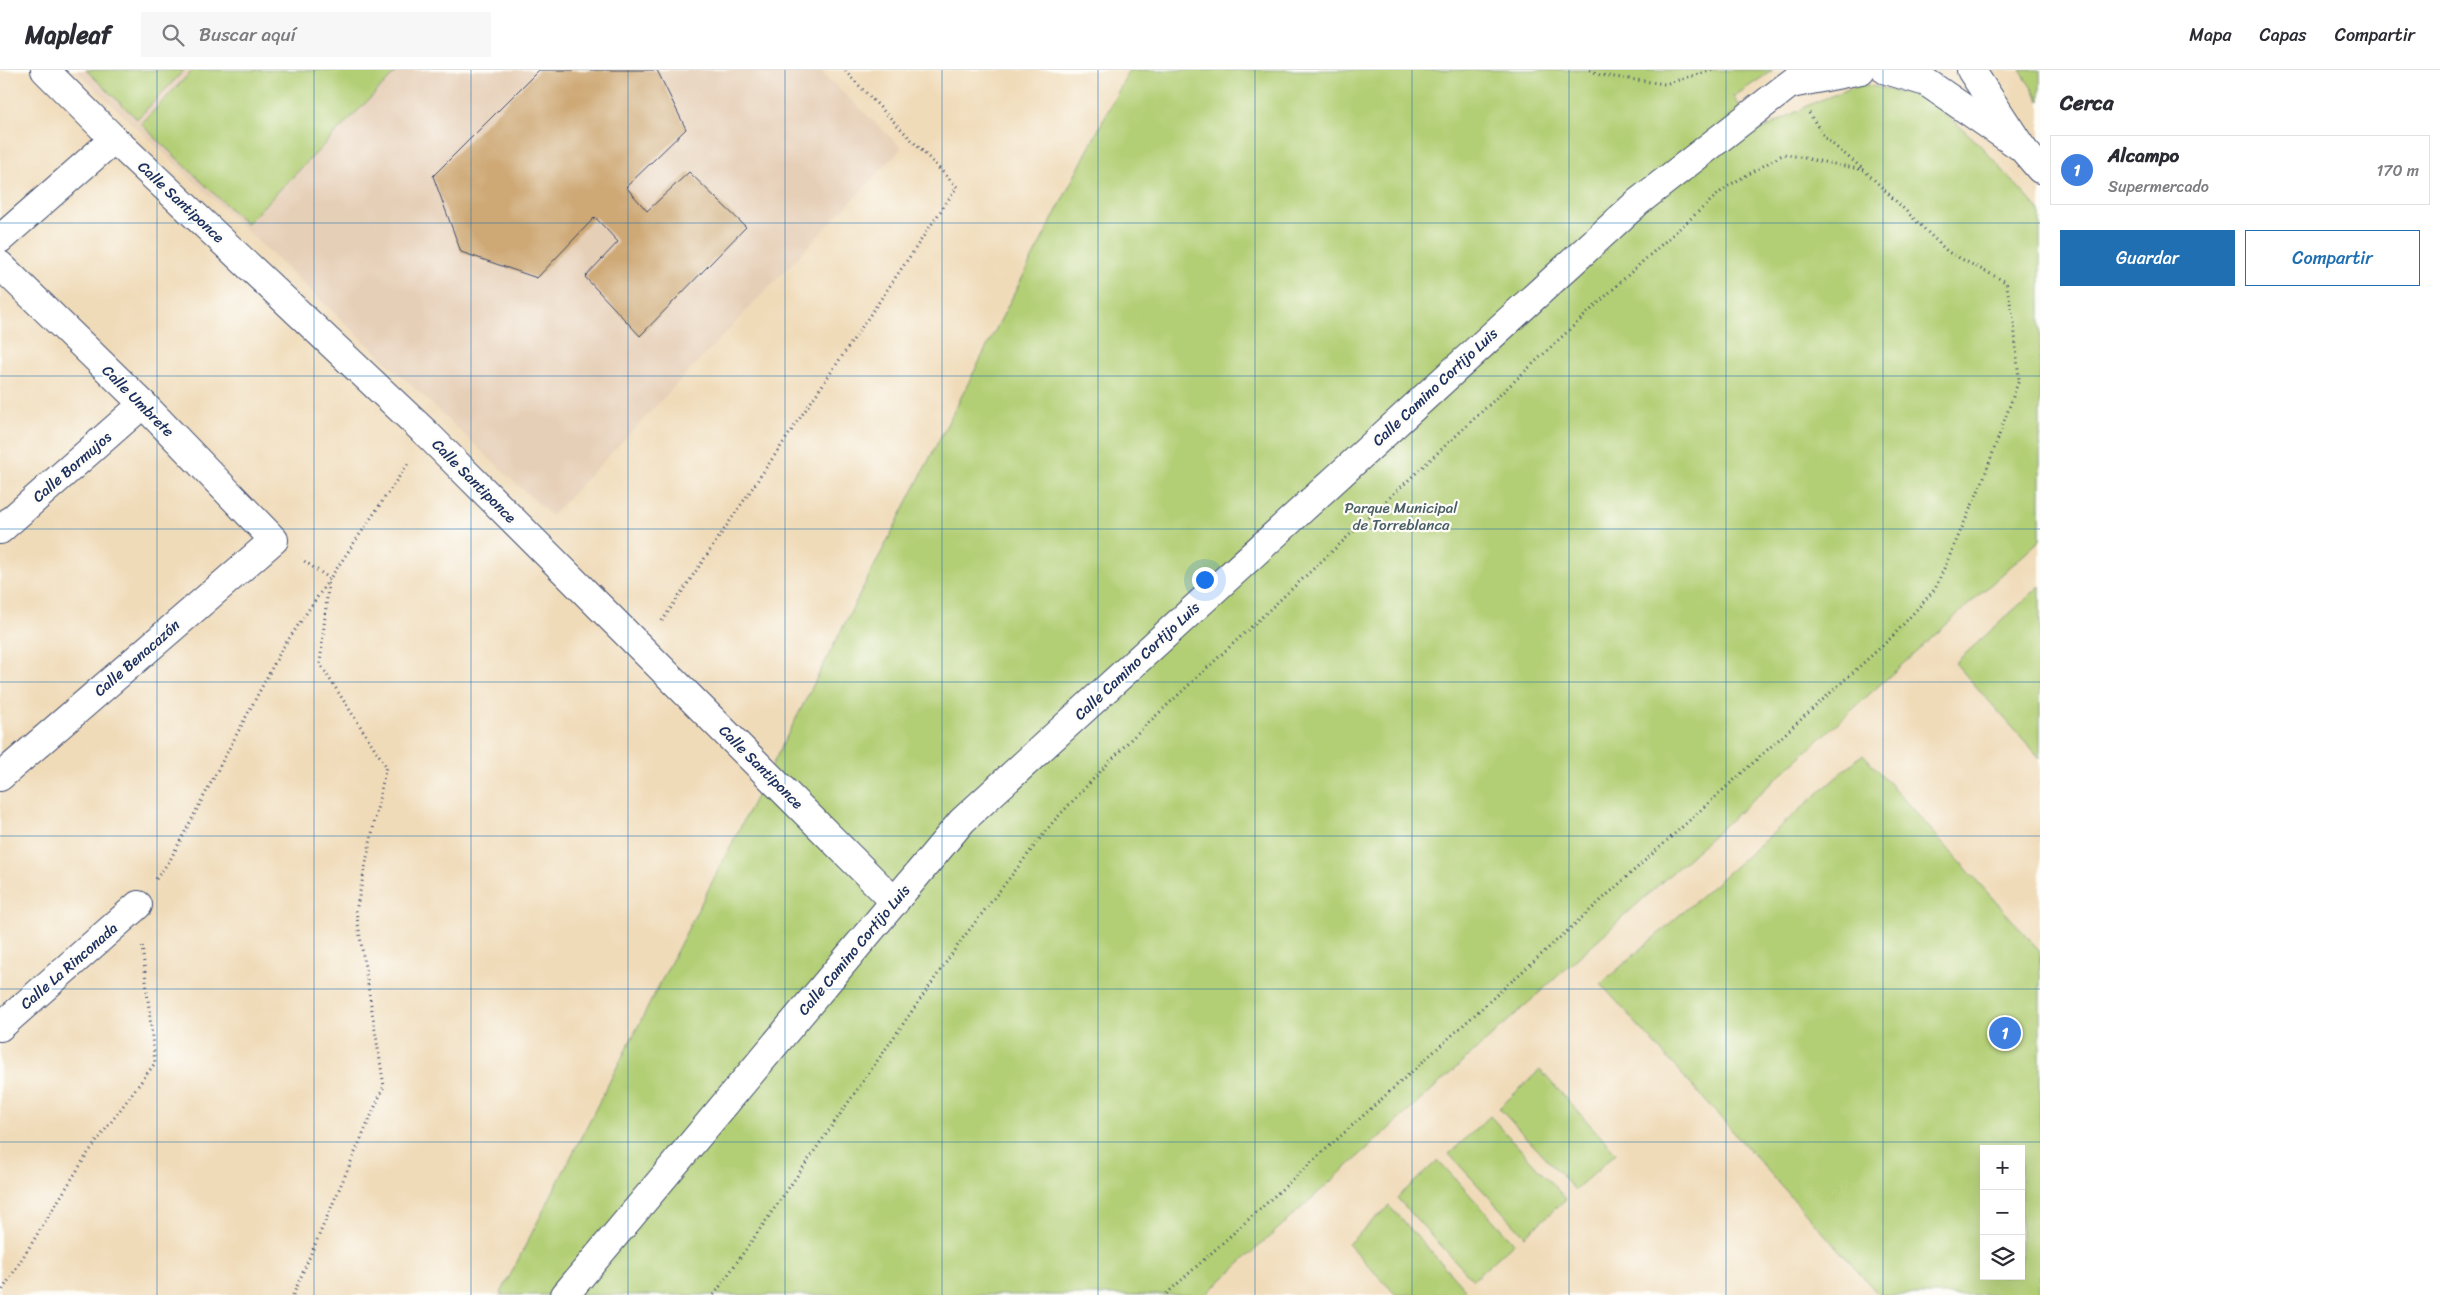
<!DOCTYPE html>
<html lang="es">
<head>
<meta charset="utf-8">
<style>
	body { margin:0; font-family:Sriracha,sans-serif; background:#f7f7f7; color:#2b2b33 }
	.controls { position:absolute; right:15px; bottom:15px; display:grid; overflow:hidden; border-radius:0px; box-shadow:0 5px 20px #0002 }
	.controls button { width:45px; height:45px; display:grid; place-items:center; padding:0; border:0; border-bottom:1px solid #e1e1e2; background:#fff; color:#2b2b33; font:25px sans-serif }
	.you { position:absolute; left:1204px; top:509px; width:18px; height:18px; margin:-12px; border:4px solid #fff; border-radius:50%; background:#1a73e8; box-shadow:0 0 0 8px #1a73e833 }
	.badge { display:grid; place-items:center; width:32px; height:32px; border-radius:50%; background:#1f6fb2; color:#fff; font-size:16px; font-weight:700 }
	.pin { position:absolute; translate:-50% -50%; border:2px solid #fff; box-shadow:0 1px 5px #0006 }
	.list { margin:0; padding:0; list-style:none }
	h2 { display:flex; justify-content:space-between; align-items:center; height:65px; margin:0; padding:0 20px; font-size:21px }
	h2 small { font-size:16px; font-weight:400; color:#7c7c81 }
	.list li { display:grid; grid-template-columns:32px 1fr auto; gap:15px; align-items:center; box-sizing:border-box; height:70px; margin:0 10px 10px; padding:0 10px; border:1px solid #e1e1e2; border-radius:0px }
	.list b { display:block; font-size:19px; white-space:nowrap }
	.list p { margin:0; font-size:16px; white-space:nowrap; color:#7c7c81 }
	.list em { font-size:16px; font-style:normal; color:#7c7c81 }
	.actions { display:flex; gap:10px; padding:15px 20px }
	.actions a { flex:1; padding:11px 0; border:1px solid #1f6fb2; border-radius:0px; text-align:center; font-size:18px; color:#1f6fb2 }
	.actions .main { background:#1f6fb2; color:#fff }
	.icon { flex:none; width:28px; height:28px; fill:none; stroke:currentColor; stroke-width:2; stroke-linecap:round; stroke-linejoin:round }
	.map { position:relative; flex:none; width:2040px; height:1225px; overflow:hidden }
	header { display:flex; align-items:center; gap:30px; box-sizing:border-box; height:70px; padding:0 25px; background:#fff; border-bottom:1px solid #e1e1e2 }
	header strong { font-size:24px }
	nav { display:flex; gap:28px; margin-inline-start:auto; font-size:18px }
	.search { width:350px; height:45px; background:#f7f7f7; display:flex; align-items:center; gap:12px; box-sizing:border-box; padding:0 18px; border-radius:0px; color:#7c7c81; font-size:19px }
	main { display:flex }
	aside { flex:1; background:#fff }
	.map>svg:first-child { display:block }
</style>
</head>
<body>
<header>
<strong>Mapleaf</strong>
<div class="search"><svg class="icon" aria-label="search" viewBox="0 0 24 24"><circle cx="10" cy="10" r="6"/><path d="M15 15l6 6"/></svg>Buscar aquí</div>
<nav><a>Mapa</a><a>Capas</a><a>Compartir</a></nav>
</header>
<main>
<div class="map">
<svg width="2040" height="1225" viewBox="0 0 2040 1225">
	<rect width="100%" height="100%" fill="#fdfcf7"/>
	<filter id="ink" filterUnits="userSpaceOnUse"><feTurbulence type="fractalNoise" baseFrequency=".02" numOctaves="2"/><feDisplacementMap in="SourceGraphic" scale="10" xChannelSelector="R" yChannelSelector="G"/><feConvolveMatrix kernelMatrix="1 2 1 2 8 2 1 2 1" color-interpolation-filters="sRGB"/></filter>
	<filter id="wash" filterUnits="userSpaceOnUse"><feTurbulence type="fractalNoise" baseFrequency=".0096" numOctaves="4" result="noise"/><feDisplacementMap in="SourceGraphic" scale="20" xChannelSelector="R" yChannelSelector="G"/><feGaussianBlur stdDeviation="1.12" result="paint"/><feColorMatrix in="noise" values="0 0 0 0 0 0 0 0 0 0 0 0 0 0 0 0 0 1.4 0 .05"/><feComposite in="paint" operator="in"/></filter>
	<g filter="url(#wash)">
		<rect width="100%" height="100%" fill="#f0dbb9"/>
		<path fill="#e6cfb7" d="M75,0H819L902,78L551,446Z"/>
		<g fill="#b3cf76" stroke="#677f6a" fill-rule="evenodd">
			<path d="M86,0H184L137,49Z"/>
			<path d="M193,0H398L246,154L141,54Z"/>
			<path d="M1129,0H1773L1733,27L1758,62L1813,33L1862,14L1929,28L1978,73L2040,141V470L1205,1225H500Z"/>
			<path d="M2020,0H2040V31Z"/>
			<path d="M2040,516V688L1955,593Z"/>
			<path d="M1863,684L2040,881V1225H1879L1601,914ZM1984,1079H2021V1206H1984Z"/>
			<path d="M1540,1000L1616,1083L1575,1120L1499,1038Z"/>
			<path d="M1490,1046L1566,1129L1525,1166L1449,1084Z"/>
			<path d="M1438,1090L1514,1173L1473,1210L1397,1128Z"/>
			<path d="M1389,1136L1465,1219L1459,1225H1396L1348,1174Z"/>
		</g>
		<g id="blocks">
			<path fill="#cea875" d="M539,0H657L686,59L626,117L647,141L689,102L746,157L640,266L585,207L618,172L595,147L537,208L461,182L433,106Z"/>
		</g>
	</g>
	<g filter="url(#ink)">
		<use href="#blocks" fill-opacity="0" stroke="#3b496c" stroke-width="1"/>
		<g fill="none" stroke-linecap="round" stroke-linejoin="round">
			<g stroke="#3b496c" stroke-width="30">
				<g id="street">
					<path d="M45,0L114,69L428,365L895,832"/>
					<path d="M0,169L114,69"/>
					<path d="M0,195L143,334L274,470L0,707"/>
					<path d="M0,460L143,334"/>
					<path d="M0,957L138,835"/>
				</g>
			</g>
			<g stroke="#3b496c" stroke-width="30">
				<g id="secondary">
					<path d="M1886,0L1926,12L2022,78"/>
					<path d="M1971,0L2022,78L2040,99"/>
					<path d="M1791,14L1861,0"/>
					<path d="M565,1225L962,751L1638,132L1808,0"/>
				</g>
			</g>
			<g stroke="#3b496c" stroke-width="3" stroke-dasharray="1 4" stroke-linecap="butt">
				<path d="M1590,0L1600,5L1665,14L1712,0"/>
				<path d="M1809,43L1825,68L1863,99"/>
				<path d="M662,551L957,117L844,0"/>
				<path d="M156,809L170,790L282,579L409,392"/>
				<path d="M0,1224L88,1083L155,993L142,875"/>
				<path d="M293,1225L384,1016L356,841L386,696L320,594L329,508L301,489"/>
				<path d="M714,1225L963,868L1053,752L1131,669L1641,193L1726,117L1784,84L1864,100L1948,182L2006,212L2014,253L2019,310L1983,410L1935,519L1892,567L1165,1225"/>
			</g>
			<use href="#street" stroke="#fff" stroke-width="28"/>
			<use href="#secondary" stroke="#fff" stroke-width="28"/>
		</g>
	</g>
	<path fill="none" stroke="#1f6fb2" stroke-width="1" stroke-opacity="0.55" d="M157,0V1225M314,0V1225M471,0V1225M628,0V1225M785,0V1225M942,0V1225M1098,0V1225M1255,0V1225M1412,0V1225M1569,0V1225M1726,0V1225M1883,0V1225M0,153H2040M0,306H2040M0,459H2040M0,612H2040M0,766H2040M0,919H2040M0,1072H2040"/>
	<g text-anchor="middle" dominant-baseline="central" stroke-width="4.5" stroke-linejoin="round" paint-order="stroke">
		<g font-size="15" fill="#1b2f5e" stroke="#fdfcf7">
			<text transform="translate(181 132) rotate(43)">Calle Santiponce</text>
			<text transform="translate(1435 317) rotate(-43)">Calle Camino Cortijo Luis</text>
			<text transform="translate(138 331) rotate(45)">Calle Umbrete</text>
			<text transform="translate(72 397) rotate(-41)">Calle Bormujos</text>
			<text transform="translate(474 411) rotate(45)">Calle Santiponce</text>
			<text transform="translate(137 588) rotate(-41)">Calle Benacazón</text>
			<text transform="translate(1137 591) rotate(-43)">Calle Camino Cortijo Luis</text>
			<text transform="translate(761 697) rotate(45)">Calle Santiponce</text>
			<text transform="translate(854 880) rotate(-50)">Calle Camino Cortijo Luis</text>
			<text transform="translate(69 896) rotate(-41)">Calle La Rinconada</text>
		</g>
		<g font-size="15" fill="#495f65" stroke="#fdfcf7">
			<text x="1401" y="438">Parque Municipal<tspan x="1401" dy="17">de Torreblanca</tspan></text>
		</g>
	</g>
</svg>
<div class="controls">
<button>+</button>
<button>−</button>
<button><svg class="icon" aria-label="layers" viewBox="0 0 24 24"><path d="M12 4l9 5-9 5-9-5zM3 14l9 5 9-5"/></svg></button>
</div>
<div class="you"></div>
<div class="pin badge" style="left:2005px;top:963px;background:#3f7fe0">1</div>
</div>
<aside>
<h2>Cerca<small></small></h2>
<ul class="list">
<li><span class="badge" style="background:#3f7fe0">1</span><div><b>Alcampo</b><p>Supermercado</p></div><em>170 m</em></li>
</ul>
<div class="actions"><a class="main">Guardar</a><a>Compartir</a></div>
</aside>
</main>
</body>
</html>
